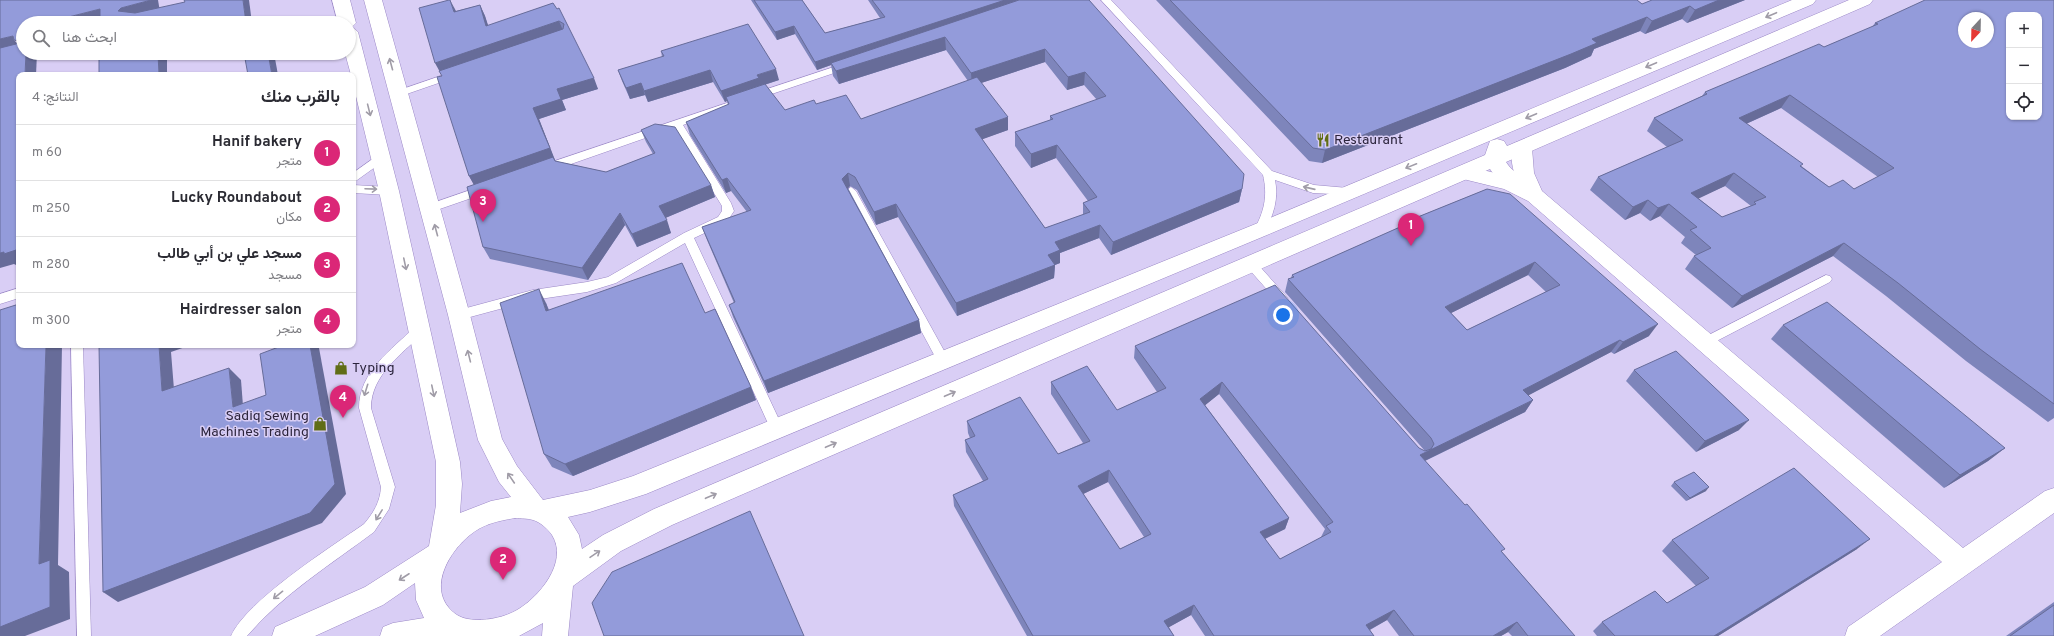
<!DOCTYPE html>
<html lang="ar">
<head>
<meta charset="utf-8">
<style>
	body { margin:0; font-family:Overpass,Vazirmatn,sans-serif; background:#f7f7f7; color:#2b2b33; direction:rtl }
	.controls { position:absolute; right:12px; top:12px; display:grid; overflow:hidden; border-radius:8px; box-shadow:0 1px 3px #0004 }
	.controls button { width:36px; height:36px; display:grid; place-items:center; padding:0; border:0; border-bottom:1px solid #e1e1e2; background:#fff; color:#2b2b33; font:20px sans-serif }
	.compass { position:absolute; left:1958px; top:12px; width:36px; height:36px; border-radius:50%; background:#fff; box-shadow:0 1px 3px #0004; rotate:202deg }
	.you { position:absolute; left:1283px; top:315px; width:14px; height:14px; margin:-10px; border:3px solid #fff; border-radius:50%; background:#1a73e8; box-shadow:0 0 0 6px #1a73e833 }
	.badge { display:grid; place-items:center; width:26px; height:26px; border-radius:50%; background:#db2777; color:#fff; font-size:13px; font-weight:700 }
	.pin { position:absolute; translate:-50% -33px; filter:drop-shadow(0 1px 2px #0008) }
	.pin::after { content:''; position:absolute; top:21px; width:14px; height:12px; background:inherit; clip-path:polygon(0 0,100% 0,50% 100%) }
	.list { margin:0; padding:0; list-style:none }
	h2 { display:flex; justify-content:space-between; align-items:center; height:52px; margin:0; padding:0 16px; font-size:17px }
	h2 small { font-size:13px; font-weight:400; color:#7c7c81 }
	.list li { display:grid; grid-template-columns:26px 1fr auto; gap:12px; align-items:center; box-sizing:border-box; height:56px; padding:0 16px; border-top:1px solid #e1e1e2 }
	.list b { display:block; font-size:15px; white-space:nowrap }
	.list p { margin:0; font-size:13px; white-space:nowrap; color:#7c7c81 }
	.list em { font-size:13px; font-style:normal; color:#7c7c81 }
	.icon { flex:none; width:22px; height:22px; fill:none; stroke:currentColor; stroke-width:2; stroke-linecap:round; stroke-linejoin:round }
	.map { position:relative; flex:none; width:2054px; height:636px; overflow:hidden; direction:ltr }
	.search { position:absolute; background:#fff; box-shadow:0 1px 3px #0004; left:16px; top:16px; width:340px; height:44px; display:flex; align-items:center; gap:10px; box-sizing:border-box; padding:0 14px; border-radius:22px; color:#7c7c81; font-size:15px }
	.panel { position:absolute; background:#fff; box-shadow:0 1px 3px #0004; left:16px; top:72px; width:340px; height:276px; border-radius:8px; direction:rtl }
	.map>svg:first-child { display:block }
</style>
</head>
<body>
<div class="map">
<svg width="2054" height="636" viewBox="0 0 2054 636">
	<rect width="100%" height="100%" fill="#d9cef5"/>
	<g fill="none" stroke-linecap="round" stroke-linejoin="round">
		<g stroke="#9b88c6" stroke-width="1">
			<g id="service">
				<path d="M1101,0H1111L1272,171L1314,185L1348,188L1352,189L1353,192L1352,195L1313,193L1275,180C1279,200 1273,216 1264,233H1256L1254,230C1264,212 1268,196 1263,175Z"/>
				<path d="M846,63L849,64L851,66L849,68L760,98H752L751,96L752,94Z"/>
				<path d="M452,72L456,73L457,75L456,77L398,97L393,94L394,92Z"/>
				<path d="M727,103L731,104L732,106L731,108L683,125L731,203L734,211L726,223L694,238L783,428L782,432L777,433L772,432L685,243L616,283L587,292L533,300L459,320L455,318L453,315L455,312L459,310L533,290L587,282L608,277L684,233L718,217L722,211V206L674,128L551,171L547,172L542,168L543,165Z"/>
				<path d="M381,153L385,154L386,157L385,160L353,183V173Z"/>
				<path d="M353,185L389,187L394,191L389,195L353,193Z"/>
				<path d="M485,185L490,189L489,192L431,212L425,208L427,205Z"/>
				<path d="M851,187L856,191L947,356L949,360L947,364L943,365L939,364L846,191Z"/>
				<path d="M1251,260L1255,261L1286,296L1288,299L1286,302H1278L1247,267L1245,264L1247,261Z"/>
				<path d="M1826,275L1830,276L1832,279L1830,282L1709,345H1701L1699,342L1701,339Z"/>
				<path d="M19,288V298L0,304V294Z"/>
				<path d="M419,325L423,327L425,330L423,333C401,355 371,375 371,408L395,487L389,509L374,532C330,565 283,594 247,636H231C246,601 331,547 364,524C374,512 380,502 381,487L359,408C359,372 391,350 415,327Z"/>
				<path d="M71,345H83L91,636H77Z"/>
			</g>
		</g>
		<g stroke="#9b88c6" stroke-width="1">
			<path id="minor" d="M1522,141L1529,143L1532,148L1534,173L1542,191L1963,548L2045,491L2054,488V513L1880,636H1845L1848,627L1942,562L1528,201L1504,189L1459,178L1456,173L1459,168L1466,166L1516,178C1512,167 1509,154 1515,143Z"/>
		</g>
		<g stroke="#9b88c6" stroke-width="1">
			<path id="secondary" d="M332,0H350L356,23L352,27L358,32L399,191L460,462L462,484L460,513L491,501L511,497L499,482L478,440L448,315L364,0H382L470,315L502,439L517,466L543,500L590,490L633,476L1253,225L1792,0H1816L1813,4L1267,235L646,494L590,512L568,517L579,535L582,549L603,535L654,509L1485,155L1490,141L1497,139L1504,141L1507,146L1849,0H1873L1870,4L1506,162C1515,177 1536,181 1545,196L1542,201C1526,206 1499,183 1490,169L672,525L621,551L573,586L568,636H542L543,623L519,636H380L383,627L393,623L424,618L416,600L415,583L383,605L315,636H272L275,627L365,587L429,546L436,505V462L379,191L353,84V75H351L345,53H349V23H338ZM515,518C521,519 528,518 533,520C540,522 548,529 552,535C569,562 539,597 517,610C505,617 490,620 476,620C464,619 457,617 449,608C429,585 450,551 470,535C483,524 498,521 515,518Z"/>
		</g>
		<use href="#service" fill="#fff" fill-rule="evenodd"/>
		<use href="#minor" fill="#fff" fill-rule="evenodd"/>
		<use href="#secondary" fill="#fff" fill-rule="evenodd"/>
	</g>
	<g fill="#7e85bb" fill-rule="evenodd">
		<path d="M751,0H802L825,33L880,18L868,0H1089L1242,189L1239,202L1111,255L1099,238L1060,253V263L1055,265L1054,278L957,316L898,217L876,225L857,190L850,186L848,188L919,320L921,333L768,393L733,317L729,305L734,303L707,240L702,227L747,212L731,191L726,193L690,135L686,122L728,105L727,101L725,102L713,82L648,102L645,95L630,99L622,81L618,70L662,57L661,51L779,80L761,86L785,110L816,104L861,119L968,81L946,50L839,84L833,76L831,65L817,70L795,34L777,40ZM1045,62L1067,90L1084,85L1097,100L1050,116V120L1015,132V146L1031,168L1056,158L1088,201L1083,203V215L1045,228L982,139L1008,130L981,83Z"/>
		<path d="M1156,0H1637L1642,4L1652,0H1745L1687,23L1682,19L1645,34L1640,31L1594,49L1591,56L1565,68L1322,163L1309,161Z"/>
		<path d="M2054,0V418L2048,422L1966,361L1886,296L1833,256L1732,308L1685,269L1694,256L1696,255L1681,243L1685,237L1660,216L1650,221L1640,213L1625,220L1590,190L1598,177L1667,147L1647,131L1654,118L1702,96L1705,92L1824,47L1872,27L1875,23ZM1781,108L1878,177L1854,189L1829,187L1746,124ZM1725,186L1751,206L1722,217L1698,198Z"/>
		<path d="M553,3L598,89L562,100L566,110L539,119L555,161L606,172L653,154L646,142L641,130L711,185L715,197L665,218L671,233L637,247L625,225L588,280L490,259L483,247L474,184L469,176L442,76L456,11L480,5L485,16L488,26Z"/>
		<path d="M1487,189L1649,336L1614,354L1611,352L1528,395L1533,400L1525,412L1425,461L1503,553L1575,636H1512L1508,632L1501,636H1399L1387,620L1370,630L1374,636H1205L1191,615L1169,627L1174,636H1027L954,506L953,495L983,481L966,452L965,440L970,438L968,433L967,421L1058,454L1083,443L1051,394V382L1117,410L1157,392L1134,358L1135,346L1425,451L1285,292L1288,279L1291,278L1292,275L1398,228V225ZM1528,275L1546,292L1467,330L1451,313ZM1219,394L1325,529L1321,537H1322L1280,559L1265,539L1285,529L1289,518L1205,405ZM1108,482L1144,537L1120,549L1083,494Z"/>
		<path d="M546,303L549,310L705,313L751,387L756,400L573,476L552,467L544,454Z"/>
		<path d="M1783,325L2005,448L1988,461L1944,488L1771,339Z"/>
		<path d="M1634,370L1739,430L1696,452L1626,381Z"/>
		<path d="M1674,482L1706,491L1686,501L1671,486Z"/>
		<path d="M1672,540L1857,549L1718,636H1597L1593,631L1602,622L1667,603L1696,586L1662,551Z"/>
		<path d="M2054,602V636H2006Z"/>
	</g>
	<g fill="#676c99">
		<path d="M151,0H158L160,12L130,20L118,11L121,8Z"/>
		<path d="M243,0H249L252,23H246Z"/>
		<path d="M450,0L456,11L459,23L454,12Z"/>
		<path d="M1005,0H1031L831,63V65L817,70L815,62Z"/>
		<path d="M1719,0H1745L1687,23L1695,10Z"/>
		<path d="M480,5L485,16L492,37L486,26Z"/>
		<path d="M1690,6L1682,19L1645,34L1652,21Z"/>
		<path d="M100,9V23H45Z"/>
		<path d="M1647,17L1640,31L1594,49L1591,56L1565,68L1322,163L1325,150L1592,39Z"/>
		<path d="M559,21L564,33L441,74L435,63Z"/>
		<path d="M794,26L795,34L777,40L775,32Z"/>
		<path d="M13,36L14,40L21,48L0,53V39Z"/>
		<path d="M945,37L946,50L839,84L836,71Z"/>
		<path d="M1045,49V62L972,86L971,73Z"/>
		<path d="M26,53H37L36,75H25Z"/>
		<path d="M158,53H191L167,60V75H159Z"/>
		<path d="M268,53H274L278,75H272Z"/>
		<path d="M776,69L779,80L726,97L727,101L725,102L721,91L757,75Z"/>
		<path d="M710,70L713,82L648,102L644,91Z"/>
		<path d="M1085,72L1084,85L1067,90L1068,77Z"/>
		<path d="M594,78L598,89L562,100L566,110L539,119L555,160L475,187L469,176L533,108L557,89Z"/>
		<path d="M641,83L645,95L630,99L626,88Z"/>
		<path d="M1790,95L1781,108L1730,131L1739,118Z"/>
		<path d="M1008,117V130L975,142V129Z"/>
		<path d="M1057,145L1056,158L1031,168V154Z"/>
		<path d="M848,173L850,186L845,192L842,179Z"/>
		<path d="M1734,173L1725,186L1683,206L1691,193Z"/>
		<path d="M727,178L731,191L726,193L722,180Z"/>
		<path d="M711,185L715,197L663,219L659,206Z"/>
		<path d="M1242,189L1239,202L1111,255L1113,242Z"/>
		<path d="M1648,200L1640,213L1625,220L1633,207Z"/>
		<path d="M896,204L898,217L876,225L874,212Z"/>
		<path d="M1669,204L1660,216L1650,221L1658,208Z"/>
		<path d="M620,213L625,225L588,280L582,268Z"/>
		<path d="M667,220L671,233L637,247L632,234Z"/>
		<path d="M1100,225L1099,238L1060,253V263L1047,268L1048,255L1055,242Z"/>
		<path d="M1844,243L1833,256L1732,308L1742,296Z"/>
		<path d="M19,249V264L16,265L14,264L0,268V253L4,252Z"/>
		<path d="M1535,262L1528,275L1439,319L1445,307Z"/>
		<path d="M1055,265L1054,278L957,316L956,303Z"/>
		<path d="M539,289L546,303L554,325L546,311Z"/>
		<path d="M919,320L921,333L768,393L764,381Z"/>
		<path d="M1658,324L1649,336L1614,354L1623,342Z"/>
		<path d="M1620,340L1611,352L1516,402L1523,390Z"/>
		<path d="M46,345H62L58,565L69,572L70,619L25,636H0V627L39,564Z"/>
		<path d="M159,345H191L171,352L175,402L162,391Z"/>
		<path d="M310,345H316L319,348L346,494L322,523L118,602L103,592Z"/>
		<path d="M229,368L241,380L244,419L233,407Z"/>
		<path d="M1222,382L1219,394L1198,411L1200,399Z"/>
		<path d="M751,387L756,400L573,476L565,464Z"/>
		<path d="M1533,400L1525,412L1414,466L1420,455Z"/>
		<path d="M1749,420L1739,430L1696,452L1705,441Z"/>
		<path d="M2005,448L1988,461L1944,488L1960,475Z"/>
		<path d="M1109,470L1108,482L1077,497L1078,486Z"/>
		<path d="M1709,487L1706,491L1686,501L1690,498Z"/>
		<path d="M1289,518L1285,529L1256,543L1260,532Z"/>
		<path d="M1870,539L1857,549L1718,636H1714Z"/>
		<path d="M1194,605L1191,615L1162,631L1164,621Z"/>
		<path d="M1394,610L1387,620L1360,635L1366,625Z"/>
		<path d="M1517,622L1508,632L1501,636H1493Z"/>
	</g>
	<g fill="#939bda" stroke="#676c99" fill-rule="evenodd">
		<path d="M0,0H151L121,8L118,11L135,13L185,2L184,0H243L246,23H100V9L45,23H23V53H26L25,75H19V249L4,254V252L0,253V48L16,44L18,41L14,40L13,36L0,39Z"/>
		<path d="M449,0H450L454,12L480,5L486,26L553,3L557,9L559,8L594,78L557,89L561,99L533,108L550,148L469,176L437,77L442,76L439,71L563,29L564,24L559,21L435,63L419,8Z"/>
		<path d="M754,0H802L825,33L885,17L872,0H1005L815,62L794,26L775,32Z"/>
		<path d="M1019,0H1089L1244,174L1242,189L1113,242L1100,225L1055,242L1060,250L1048,255L1055,265L956,303L896,204L874,212L855,177L848,173L842,179L919,320L764,381L729,305L735,302L702,227L751,210L727,178L722,180L686,122L729,104L726,97L765,84L785,110L814,100L816,104L846,95L861,119L977,77L1008,117L975,129L1045,228L1090,212L1083,203L1097,197L1057,145L1031,154L1015,132L1053,119L1050,116L1106,96L1085,72L1068,77L1045,49L971,73L945,37L836,71L831,63Z"/>
		<path d="M1170,0H1637L1642,4L1652,0H1719L1695,10L1690,6L1652,21L1647,17L1592,39L1597,43L1571,54L1325,150L1313,148Z"/>
		<path d="M1925,0H2054V404L1980,349L1898,283L1844,243L1742,296L1694,256L1711,248L1690,230L1697,227L1669,204L1658,208L1648,200L1633,207L1598,177L1683,140L1654,118L1707,94L1705,92L1819,44L1824,47L1878,24L1875,23ZM2009,15H2039V117H2009ZM1964,18H1988V42H1964ZM1790,95L1894,168L1854,189L1843,180L1829,187L1800,166L1803,164L1739,118ZM1734,173L1766,197L1754,202L1756,204L1722,217L1691,193Z"/>
		<path d="M748,24L776,69L757,75L759,78L721,91L710,70L644,91L641,83L626,88L618,70L664,56L661,51Z"/>
		<path d="M99,53H158L159,75H99Z"/>
		<path d="M244,53H268L272,75H248Z"/>
		<path d="M655,124L675,127L711,185L659,206L667,220L632,234L620,213L582,268L483,247L467,187L553,157L555,161L606,172L655,153L641,130Z"/>
		<path d="M1487,189L1510,194L1658,324L1623,342L1620,340L1523,390L1533,400L1420,455L1465,505L1467,504L1505,549L1501,551L1575,636H1528L1517,622L1493,636H1414L1394,610L1366,625L1374,636H1214L1194,605L1164,621L1174,636H1033L953,495L988,479L965,440L975,436L967,421L1020,397L1058,454L1090,441L1051,382L1087,366L1117,410L1166,388L1135,346L1275,285L1419,448L1425,451L1431,449L1434,444L1431,438L1288,279L1294,277L1292,275L1400,227L1398,225ZM1535,262L1560,285L1467,330L1445,307ZM1222,382L1333,522L1326,526L1331,532L1280,559L1260,532L1289,518L1200,399ZM1109,470L1151,534L1120,549L1078,486Z"/>
		<path d="M682,263L705,313L715,309L751,387L565,464L544,454L500,303L539,289L546,311Z"/>
		<path d="M1827,302L2005,448L1960,475L1783,325Z"/>
		<path d="M19,304V345H46L39,564L50,560V607L0,627V310Z"/>
		<path d="M99,345H159L162,391L229,368L233,407L266,395L260,354L284,345H310L335,484L310,513L103,592Z"/>
		<path d="M1676,351L1749,420L1705,441L1634,370Z"/>
		<path d="M1794,468L1870,539L1714,636H1615L1602,622L1655,591L1667,603L1709,578L1672,540Z"/>
		<path d="M1694,472L1709,487L1690,498L1674,482Z"/>
		<path d="M750,511L804,636H604L592,603L612,572Z"/>
		<path d="M2054,605V636H2010Z"/>
	</g>
	<defs><path id="oneway-shaft" d="M-6 0H5M1.5-3L5.5 0L1.5 3" fill="none" stroke-width="1.6" stroke-linecap="round" stroke-linejoin="round"/></defs>
	<g stroke="#a09ca7">
		<use href="#oneway-shaft" transform="translate(1771 15) rotate(157)"/>
		<use href="#oneway-shaft" transform="translate(391 64) rotate(-105)"/>
		<use href="#oneway-shaft" transform="translate(1651 65) rotate(157)"/>
		<use href="#oneway-shaft" transform="translate(369 110) rotate(76)"/>
		<use href="#oneway-shaft" transform="translate(1531 116) rotate(157)"/>
		<use href="#oneway-shaft" transform="translate(1411 166) rotate(158)"/>
		<use href="#oneway-shaft" transform="translate(1309 188) rotate(-167)"/>
		<use href="#oneway-shaft" transform="translate(371 189) rotate(2)"/>
		<use href="#oneway-shaft" transform="translate(436 230) rotate(-105)"/>
		<use href="#oneway-shaft" transform="translate(405 264) rotate(78)"/>
		<use href="#oneway-shaft" transform="translate(469 356) rotate(-104)"/>
		<use href="#oneway-shaft" transform="translate(366 390) rotate(107)"/>
		<use href="#oneway-shaft" transform="translate(433 391) rotate(78)"/>
		<use href="#oneway-shaft" transform="translate(950 394) rotate(-23)"/>
		<use href="#oneway-shaft" transform="translate(831 445) rotate(-23)"/>
		<use href="#oneway-shaft" transform="translate(511 478) rotate(-124)"/>
		<use href="#oneway-shaft" transform="translate(711 496) rotate(-23)"/>
		<use href="#oneway-shaft" transform="translate(379 515) rotate(122)"/>
		<use href="#oneway-shaft" transform="translate(595 554) rotate(-34)"/>
		<use href="#oneway-shaft" transform="translate(404 577) rotate(147)"/>
		<use href="#oneway-shaft" transform="translate(278 595) rotate(141)"/>
	</g>
	<defs>
		<g id="restaurant-bare" transform="scale(1.08)"><path d="M-5-6h1v4h1v-4h1v4h1v-4h1v5L-1.5 .5V6h-2V.5L-5-1ZM5-6V6H3V1.5H1.5Q1.5-4 5-6Z" fill="#606d16" stroke="#d9cef5" stroke-width="2.5" paint-order="stroke"/></g>
		<g id="shop-bare" transform="scale(1.08)"><path d="M-5-2.5h2.3a2.7 3.5 0 0 1 5.4 0H5L5.5 6h-11ZM-1.5-2.5h3a1.5 2.3 0 0 0-3 0Z" fill="#606d16" stroke="#d9cef5" stroke-width="2.5" paint-order="stroke"/></g>
	</defs>
	<g fill-rule="evenodd">
		<use href="#restaurant-bare" x="1323" y="140"/>
		<use href="#shop-bare" x="341" y="368"/>
		<use href="#shop-bare" x="320" y="424"/>
	</g>
	<g text-anchor="middle" dominant-baseline="central" stroke-width="3" stroke-linejoin="round" paint-order="stroke">
		<g font-size="14" fill="#2b243c" stroke="#d9cef5" text-anchor="start">
			<text x="1334" y="140">Restaurant</text>
			<text x="352" y="368">Typing</text>
			<text x="309" y="416" text-anchor="end">Sadiq Sewing<tspan x="309" dy="16">Machines Trading</tspan></text>
		</g>
	</g>
</svg>
<div class="controls">
<button>+</button>
<button>−</button>
<button><svg class="icon" aria-label="locate" viewBox="0 0 24 24"><circle cx="12" cy="12" r="6"/><path d="M12 2v4M12 18v4M2 12h4M18 12h4"/></svg></button>
</div>
<svg class="compass" viewBox="-18 -18 36 36"><path d="M0-13l5 13h-10z" fill="#e53935"/><path d="M0 13l5-13h-10z" fill="#7c7c81"/></svg>
<div class="you"></div>
<div class="pin badge" style="left:1411px;top:246px">1</div>
<div class="pin badge" style="left:503px;top:580px">2</div>
<div class="pin badge" style="left:483px;top:222px">3</div>
<div class="pin badge" style="left:343px;top:418px">4</div>
<div class="search"><svg class="icon" aria-label="search" viewBox="0 0 24 24"><circle cx="10" cy="10" r="6"/><path d="M15 15l6 6"/></svg>ابحث هنا</div>
<section class="panel">
<h2>بالقرب منك<small>النتائج: 4</small></h2>
<ul class="list">
<li><span class="badge">1</span><div><b>Hanif bakery</b><p>متجر</p></div><em>60 m</em></li>
<li><span class="badge">2</span><div><b>Lucky Roundabout</b><p>مكان</p></div><em>250 m</em></li>
<li><span class="badge">3</span><div><b>مسجد علي بن أبي طالب</b><p>مسجد</p></div><em>280 m</em></li>
<li><span class="badge">4</span><div><b>Hairdresser salon</b><p>متجر</p></div><em>300 m</em></li>
</ul>
</section>
</div>
</body>
</html>
